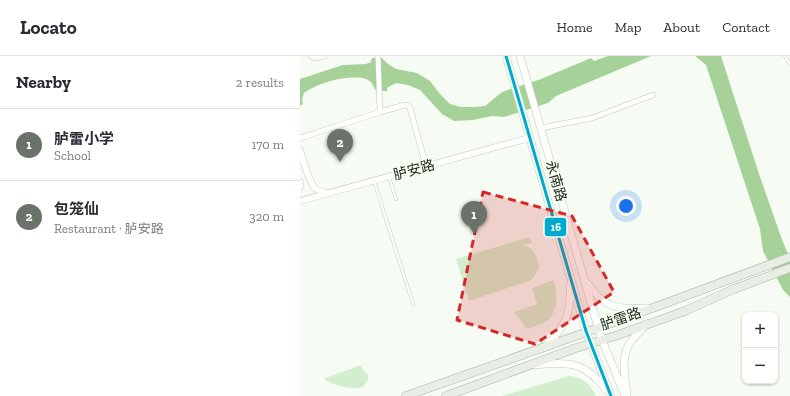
<!DOCTYPE html>
<html lang="en">
<head>
<meta charset="utf-8">
<style>
	body { margin:0; font-family:"Zilla Slab","Noto Sans SC",serif; background:#f2f2f3; color:#2b2b33 }
	.controls { position:absolute; right:12px; bottom:12px; display:grid; overflow:hidden; border-radius:8px; box-shadow:0 1px 3px #0004 }
	.controls button { width:36px; height:36px; display:grid; place-items:center; padding:0; border:0; border-bottom:1px solid #e1e1e2; background:#fff; color:#2b2b33; font:20px sans-serif }
	.you { position:absolute; left:326px; top:150px; width:14px; height:14px; margin:-10px; border:3px solid #fff; border-radius:50%; background:#1a73e8; box-shadow:0 0 0 6px #1a73e833 }
	.badge { display:grid; place-items:center; width:26px; height:26px; border-radius:50%; background:#6b726a; color:#fff; font-size:13px; font-weight:700 }
	.pin { position:absolute; translate:-50% -33px; filter:drop-shadow(0 1px 2px #0008) }
	.pin::after { content:''; position:absolute; top:21px; width:14px; height:12px; background:inherit; clip-path:polygon(0 0,100% 0,50% 100%) }
	.list { margin:0; padding:0; list-style:none }
	h2 { display:flex; justify-content:space-between; align-items:center; height:52px; margin:0; padding:0 16px; font-size:17px }
	h2 small { font-size:13px; font-weight:400; color:#7c7c81 }
	.list li { display:grid; grid-template-columns:26px 1fr auto; gap:12px; align-items:center; box-sizing:border-box; height:72px; padding:0 16px; border-top:1px solid #e1e1e2 }
	.list b { display:block; font-size:15px; white-space:nowrap }
	.list p { margin:0; font-size:13px; white-space:nowrap; color:#7c7c81 }
	.list em { font-size:13px; font-style:normal; color:#7c7c81 }
	.map { position:relative; flex:none; width:490px; height:340px; overflow:hidden }
	header { display:flex; align-items:center; gap:24px; box-sizing:border-box; height:56px; padding:0 20px; background:#fff; border-bottom:1px solid #e1e1e2 }
	header strong { font-size:19px }
	nav { display:flex; gap:22px; margin-inline-start:auto; font-size:14px }
	main { display:flex }
	aside { flex:1; background:#fff }
	.map>svg:first-child { display:block }
</style>
</head>
<body>
<header>
<strong>Locato</strong>
<nav><a>Home</a><a>Map</a><a>About</a><a>Contact</a></nav>
</header>
<main>
<aside>
<h2>Nearby<small>2 results</small></h2>
<ul class="list">
<li><span class="badge">1</span><div><b>胪雷小学</b><p>School</p></div><em>170 m</em></li>
<li><span class="badge">2</span><div><b>包笼仙</b><p>Restaurant · 胪安路</p></div><em>320 m</em></li>
</ul>
</aside>
<div class="map">
<svg width="490" height="340" viewBox="0 0 490 340">
	<rect width="100%" height="100%" fill="#f6fcf4"/>
	<g fill="#d3eecc">
		<path d="M230,181L232,187L224,189C235,193 237,201 239,212L232,224L169,245L156,203Z"/>
		<path d="M253,224C258,236 259,254 248,264C242,268 234,271 227,273L214,256L237,248L232,232Z"/>
		<path d="M61,309L64,316L68,319V324L63,331C50,334 35,330 24,323L25,322Z"/>
		<path d="M269,320C283,321 290,328 296,340H202Z"/>
	</g>
	<g fill="#a6d29a">
		<path d="M308,0H351L256,40L248,47L204,61L192,60L173,64L154,65L142,58L120,34L108,29L96,27L87,32V35H76C74,31 72,25 66,23C49,18 19,26 4,37L2,43L3,48L0,50V23L43,9L66,8L71,6L72,2H82L88,8L96,13L117,17L130,25L140,38L150,48L161,51H175L185,50L202,36L241,23L291,2L294,5Z"/>
		<path d="M395,0H421L459,118L481,181L490,203V241L483,234L463,195L460,173L406,9Z"/>
	</g>
	<g fill="none" stroke-linecap="round" stroke-linejoin="round">
		<g stroke="#c2c8c0" stroke-width="3.5">
			<g id="service">
				<path d="M485,0L490,8"/>
				<path d="M89,121L96,143"/>
				<path d="M74,125L113,248"/>
			</g>
		</g>
		<g stroke="#c2c8c0" stroke-width="6">
			<g id="minor">
				<path d="M11,0L16,2L24,0"/>
				<path d="M78,0L80,56L105,49H108L110,52L126,110"/>
				<path d="M241,72L292,62L353,39"/>
				<path d="M0,82L80,56"/>
			</g>
		</g>
		<g stroke="#c2c8c0" stroke-width="7">
			<g id="tertiary">
				<path d="M0,94C3,103 8,125 15,132C19,135 23,136 27,137"/>
				<path d="M0,126V131"/>
				<path d="M0,145L229,82"/>
			</g>
		</g>
		<g stroke="#c2c8c0" stroke-width="8">
			<g id="secondary">
				<path d="M206,0L286,275L311,340"/>
				<path d="M220,0L295,261L302,284L325,340"/>
				<path d="M288,228C306,254 318,253 348,252"/>
				<path d="M245,291C266,270 271,258 270,229"/>
				<path d="M236,309C268,305 286,306 306,334"/>
				<path d="M327,338C325,320 320,301 331,285C336,279 342,274 346,268"/>
			</g>
		</g>
		<g stroke="#aab5a6" stroke-width="9">
			<g id="primary">
				<path d="M106,340L315,266L490,201"/>
				<path d="M146,340L276,292L318,279L385,255L434,233L490,212"/>
			</g>
		</g>
		<use href="#service" stroke="#fefffd" stroke-width="2.5"/>
		<use href="#minor" stroke="#fefffd" stroke-width="5"/>
		<use href="#tertiary" stroke="#fefffd" stroke-width="6"/>
		<use href="#secondary" stroke="#fefffd" stroke-width="7"/>
		<use href="#primary" stroke="#e8ede6" stroke-width="8"/>
		<g stroke="#f4fff1" stroke-width="6">
			<path id="bus-1" d="M206,0L286,275L311,340"/>
		</g>
		<use href="#bus-1" stroke="#00a9ce" stroke-width="3"/>
	</g>
	<path fill="#d62828" fill-opacity="0.2" stroke="#d62828" stroke-width="3" stroke-dasharray="8 5" stroke-linejoin="round" d="M183,136L272,160L314,236L235,288L157,264Z"/>
	<g text-anchor="middle" dominant-baseline="central" stroke-width="3" stroke-linejoin="round" paint-order="stroke">
		<g font-size="14" fill="#20271f" stroke="#f4fff1">
			<text transform="translate(114 114) rotate(-15)">胪安路</text>
			<text transform="translate(256 125) rotate(74)">永南路</text>
			<text transform="translate(321 263) rotate(-19)">胪雷路</text>
		</g>
	</g>
	<rect stroke="#f4fff1" stroke-width="1.5" x="244" y="161" width="23" height="20" rx="4" fill="#00a9ce"/>
	<g font-size="11" text-anchor="middle" font-weight="bold" fill="#fff">
		<text x="256" y="175">16</text>
	</g>
</svg>
<div class="controls">
<button>+</button>
<button>−</button>
</div>
<div class="you"></div>
<div class="pin badge" style="left:174px;top:178px">1</div>
<div class="pin badge" style="left:40px;top:106px">2</div>
</div>
</main>
</body>
</html>
